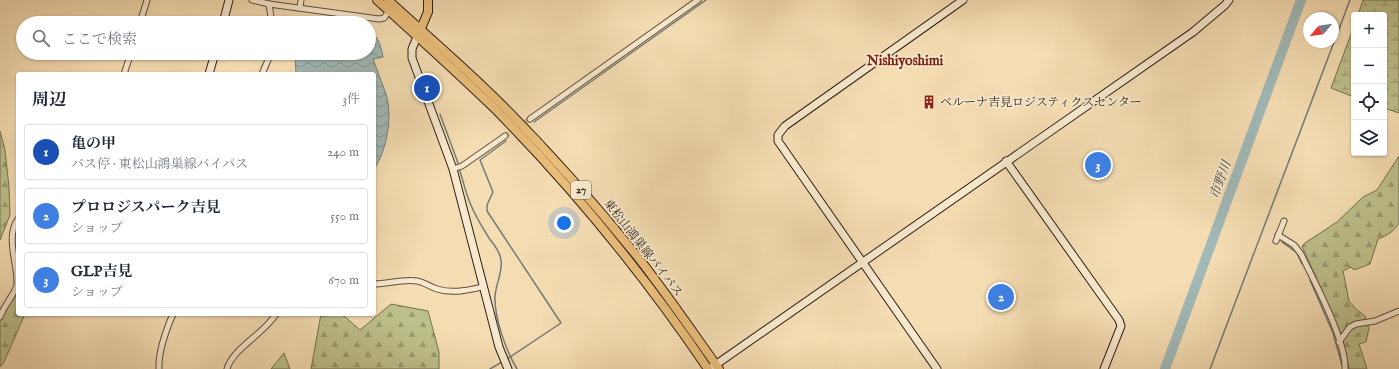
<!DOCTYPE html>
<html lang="ja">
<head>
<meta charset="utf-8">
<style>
	body { margin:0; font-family:"IM FELL English","Noto Serif JP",serif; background:#f6f6f7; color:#1f2937 }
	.controls { position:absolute; right:12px; top:12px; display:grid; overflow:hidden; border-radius:4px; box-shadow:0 1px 3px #0004 }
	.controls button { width:36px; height:36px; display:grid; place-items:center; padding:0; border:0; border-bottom:1px solid #e0e1e3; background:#fff; color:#1f2937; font:20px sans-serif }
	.compass { position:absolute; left:1303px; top:12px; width:36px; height:36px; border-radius:50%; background:#fff; box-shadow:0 1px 3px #0004; rotate:241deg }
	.you { position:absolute; left:564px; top:223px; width:14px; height:14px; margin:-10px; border:3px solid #fff; border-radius:50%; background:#1a73e8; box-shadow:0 0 0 6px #1a73e833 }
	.badge { display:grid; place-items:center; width:26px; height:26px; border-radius:50%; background:#8f2418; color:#fff; font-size:13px; font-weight:700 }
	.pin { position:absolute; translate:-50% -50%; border:2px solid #fff; box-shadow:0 1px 4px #0006 }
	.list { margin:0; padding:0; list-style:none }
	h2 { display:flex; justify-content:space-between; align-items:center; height:52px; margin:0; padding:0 16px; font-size:17px }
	h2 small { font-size:13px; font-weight:400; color:#747a83 }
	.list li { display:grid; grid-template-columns:26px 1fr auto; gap:12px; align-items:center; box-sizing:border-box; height:56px; margin:0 8px 8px; padding:0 8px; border:1px solid #e0e1e3; border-radius:4px }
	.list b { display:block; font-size:15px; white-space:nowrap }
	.list p { margin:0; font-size:13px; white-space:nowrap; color:#747a83 }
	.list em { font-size:13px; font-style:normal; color:#747a83 }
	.icon { flex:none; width:22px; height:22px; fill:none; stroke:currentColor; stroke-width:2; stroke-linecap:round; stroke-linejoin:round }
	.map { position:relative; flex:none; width:1399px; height:369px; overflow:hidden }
	.search { position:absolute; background:#fff; box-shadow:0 1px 3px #0004; left:16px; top:16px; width:360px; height:44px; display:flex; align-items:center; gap:10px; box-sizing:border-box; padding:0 14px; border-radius:22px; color:#747a83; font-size:15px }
	.panel { position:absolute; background:#fff; box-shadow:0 1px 3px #0004; left:16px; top:72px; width:360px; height:244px; border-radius:4px }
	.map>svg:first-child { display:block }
</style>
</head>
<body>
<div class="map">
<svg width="1399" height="369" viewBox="0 0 1399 369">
	<defs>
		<pattern id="forest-firs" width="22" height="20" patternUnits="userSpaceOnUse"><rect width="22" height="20" fill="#bdc08c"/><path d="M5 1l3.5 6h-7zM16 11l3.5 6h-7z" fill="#9a9b71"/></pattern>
		<pattern id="wetland-marsh" width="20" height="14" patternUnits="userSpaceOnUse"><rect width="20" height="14" fill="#bdc08c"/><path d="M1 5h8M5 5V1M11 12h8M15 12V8" fill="none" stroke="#9a9b71"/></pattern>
		<pattern id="water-waves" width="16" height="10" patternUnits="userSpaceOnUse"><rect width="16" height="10" fill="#a1b9b8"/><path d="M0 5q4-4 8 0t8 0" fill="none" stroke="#849695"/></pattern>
	</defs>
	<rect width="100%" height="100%" fill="#f5ddb3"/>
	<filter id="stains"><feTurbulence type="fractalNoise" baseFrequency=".005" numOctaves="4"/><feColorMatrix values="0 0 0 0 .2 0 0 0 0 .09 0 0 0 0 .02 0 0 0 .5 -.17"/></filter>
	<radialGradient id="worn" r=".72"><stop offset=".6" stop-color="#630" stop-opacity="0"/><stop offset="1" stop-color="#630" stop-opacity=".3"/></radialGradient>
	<g fill="url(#forest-firs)" stroke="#766f52">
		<path d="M0,131L5,150L9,187L10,215L0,240Z"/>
		<path d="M1399,156V223C1395,231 1386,236 1378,239L1370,264L1354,270L1351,267L1343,271L1349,301L1356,309L1365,316L1369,328L1366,342L1359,344L1367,369H1349L1342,336L1302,246L1305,243L1337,222L1363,197L1377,190Z"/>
		<path d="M18,290V314H25L4,362L0,367V320Z"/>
		<path d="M391,304L428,311L439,352V369H311L321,314H342L360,330Z"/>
		<path d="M284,353L290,369H271Z"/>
	</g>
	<g fill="url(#wetland-marsh)" stroke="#766f52">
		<path d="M1363,0H1399V113L1384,108V15H1358Z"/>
		<path d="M1354,26V97L1331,88Z"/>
	</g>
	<path fill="url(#water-waves)" stroke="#737b78" d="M369,32C379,36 381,47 383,57L373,59C377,71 382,82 386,94C393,118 387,148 374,170V74H296L295,53H369Z"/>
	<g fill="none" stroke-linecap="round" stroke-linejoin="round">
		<g stroke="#737b78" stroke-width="1.5">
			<path d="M440,114L458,163"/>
			<path d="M534,122L706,0"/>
			<path d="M506,141L480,160L493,192L487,205V211L561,323L507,359"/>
			<path d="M460,171C463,181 466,193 470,203C475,215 482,227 489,238C494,245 500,251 501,260C503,272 496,283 495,296C494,317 506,351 517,369"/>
			<path d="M1282,242L1297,253L1302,264"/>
			<path d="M1310,280L1333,333L1342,365"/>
			<path d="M490,369L502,362"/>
			<path d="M1210,369L1350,0"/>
		</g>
		<path stroke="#a1b9b8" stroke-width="10" d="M1165,369L1301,0"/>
		<path stroke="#cdb794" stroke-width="5" stroke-dasharray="5 2.5" stroke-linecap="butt" d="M505,136L530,119"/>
		<g stroke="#604e3e" stroke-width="7">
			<g id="street">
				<path d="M252,0L269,4L379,19L384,18L389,11"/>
				<path d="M269,4L272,23"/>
				<path d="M300,8L301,0"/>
				<path d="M140,23L147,0"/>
				<path d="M124,74L131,53"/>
				<path d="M262,74L271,53"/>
				<path d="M530,119L698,0"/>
				<path d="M453,169L462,166L505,136"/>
				<path d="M1278,235L1294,245L1301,254C1314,281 1346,340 1345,369"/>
				<path d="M1276,241L1284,221"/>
				<path d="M374,284C388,284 402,279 417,281C424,282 430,287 437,289C453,294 468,290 483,287"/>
				<path d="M0,317C3,307 17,291 17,284C18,263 5,238 18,219"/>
				<path d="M1339,342L1350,327L1356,324L1375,321L1399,311"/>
				<path d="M159,369C158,353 167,328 173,314"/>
				<path d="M227,369C233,348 264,334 276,314"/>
			</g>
		</g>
		<g stroke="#2e1e17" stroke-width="9">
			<g id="secondary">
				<path d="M223,23L229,0"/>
				<path d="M417,37L412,49V58L453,169L499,347L508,369"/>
				<path d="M209,74L215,53"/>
				<path d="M1006,161L1119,320L1121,326L1104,369"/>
				<path d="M711,368L1193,32L1225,5L1229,0"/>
				<path d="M937,369L778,141V135L785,126L963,0"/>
			</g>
		</g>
		<g stroke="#2e1e17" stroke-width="10">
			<g id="primary">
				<path d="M377,0C417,36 457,72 495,109C574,189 645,276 708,369"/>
				<path d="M388,0C425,34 464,67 500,103C548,151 594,203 637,256C666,293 692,331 719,369"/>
				<path d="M419,33L428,12V0"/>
			</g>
		</g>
		<use href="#street" stroke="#f8e9ce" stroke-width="5"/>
		<use href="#secondary" stroke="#f8e9ce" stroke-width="7"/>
		<use href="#primary" stroke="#eabe7a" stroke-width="8"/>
	</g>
	<defs>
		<g id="building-bare" transform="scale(1.08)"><path d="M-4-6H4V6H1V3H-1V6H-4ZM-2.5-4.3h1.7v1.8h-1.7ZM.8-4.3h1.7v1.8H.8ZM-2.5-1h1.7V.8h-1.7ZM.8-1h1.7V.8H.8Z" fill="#8f2418" stroke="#f8e9ce" stroke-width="2.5" paint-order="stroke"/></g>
	</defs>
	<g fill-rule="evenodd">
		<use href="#building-bare" x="929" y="102"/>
	</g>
	<g text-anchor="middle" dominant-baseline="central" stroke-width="3.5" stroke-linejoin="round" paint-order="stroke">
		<rect fill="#f8e9ce" stroke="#6b5b4e" stroke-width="1" x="571" y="181" width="20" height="18" rx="3"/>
		<g font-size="11" font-weight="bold" fill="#2e1e17">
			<text x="581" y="190">27</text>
		</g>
		<g font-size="12" fill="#2e1e17" stroke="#f8e9ce" text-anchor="start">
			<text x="940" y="102">ベルーナ吉見ロジスティクスセンター</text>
		</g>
		<g font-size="12" fill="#2e1e17" stroke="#f8e9ce">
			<text transform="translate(643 248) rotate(52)">東松山鴻巣線バイパス</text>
		</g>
		<g font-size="13" font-style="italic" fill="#504c47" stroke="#f8e9ce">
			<text transform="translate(1221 180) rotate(-70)">市野川</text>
		</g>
		<g font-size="14" font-weight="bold" fill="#7a1f14" stroke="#f8e9ce">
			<text x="905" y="61">Nishiyoshimi</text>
		</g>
	</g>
	<rect width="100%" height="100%" filter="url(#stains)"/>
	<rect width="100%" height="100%" fill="url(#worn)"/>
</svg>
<div class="controls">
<button>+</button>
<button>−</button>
<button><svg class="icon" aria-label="locate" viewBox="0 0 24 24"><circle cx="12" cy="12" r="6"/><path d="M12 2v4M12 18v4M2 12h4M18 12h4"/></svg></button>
<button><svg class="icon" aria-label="layers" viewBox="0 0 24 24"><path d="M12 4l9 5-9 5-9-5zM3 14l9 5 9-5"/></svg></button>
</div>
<svg class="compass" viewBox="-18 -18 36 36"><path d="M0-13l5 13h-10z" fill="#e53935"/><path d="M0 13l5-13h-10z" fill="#747a83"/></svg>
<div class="you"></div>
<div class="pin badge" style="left:427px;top:88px;background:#1a4fb4">1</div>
<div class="pin badge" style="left:1001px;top:297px;background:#3f7fe0">2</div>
<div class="pin badge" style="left:1098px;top:165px;background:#3f7fe0">3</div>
<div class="search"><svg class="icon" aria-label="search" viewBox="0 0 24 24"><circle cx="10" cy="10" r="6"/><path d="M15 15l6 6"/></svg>ここで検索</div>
<section class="panel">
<h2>周辺<small>3件</small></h2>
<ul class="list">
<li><span class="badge" style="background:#1a4fb4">1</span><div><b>亀の甲</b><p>バス停 · 東松山鴻巣線バイパス</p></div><em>240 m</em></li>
<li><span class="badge" style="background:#3f7fe0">2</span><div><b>プロロジスパーク吉見</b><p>ショップ</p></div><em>550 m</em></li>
<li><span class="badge" style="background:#3f7fe0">3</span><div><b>GLP吉見</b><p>ショップ</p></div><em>670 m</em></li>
</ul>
</section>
</div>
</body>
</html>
